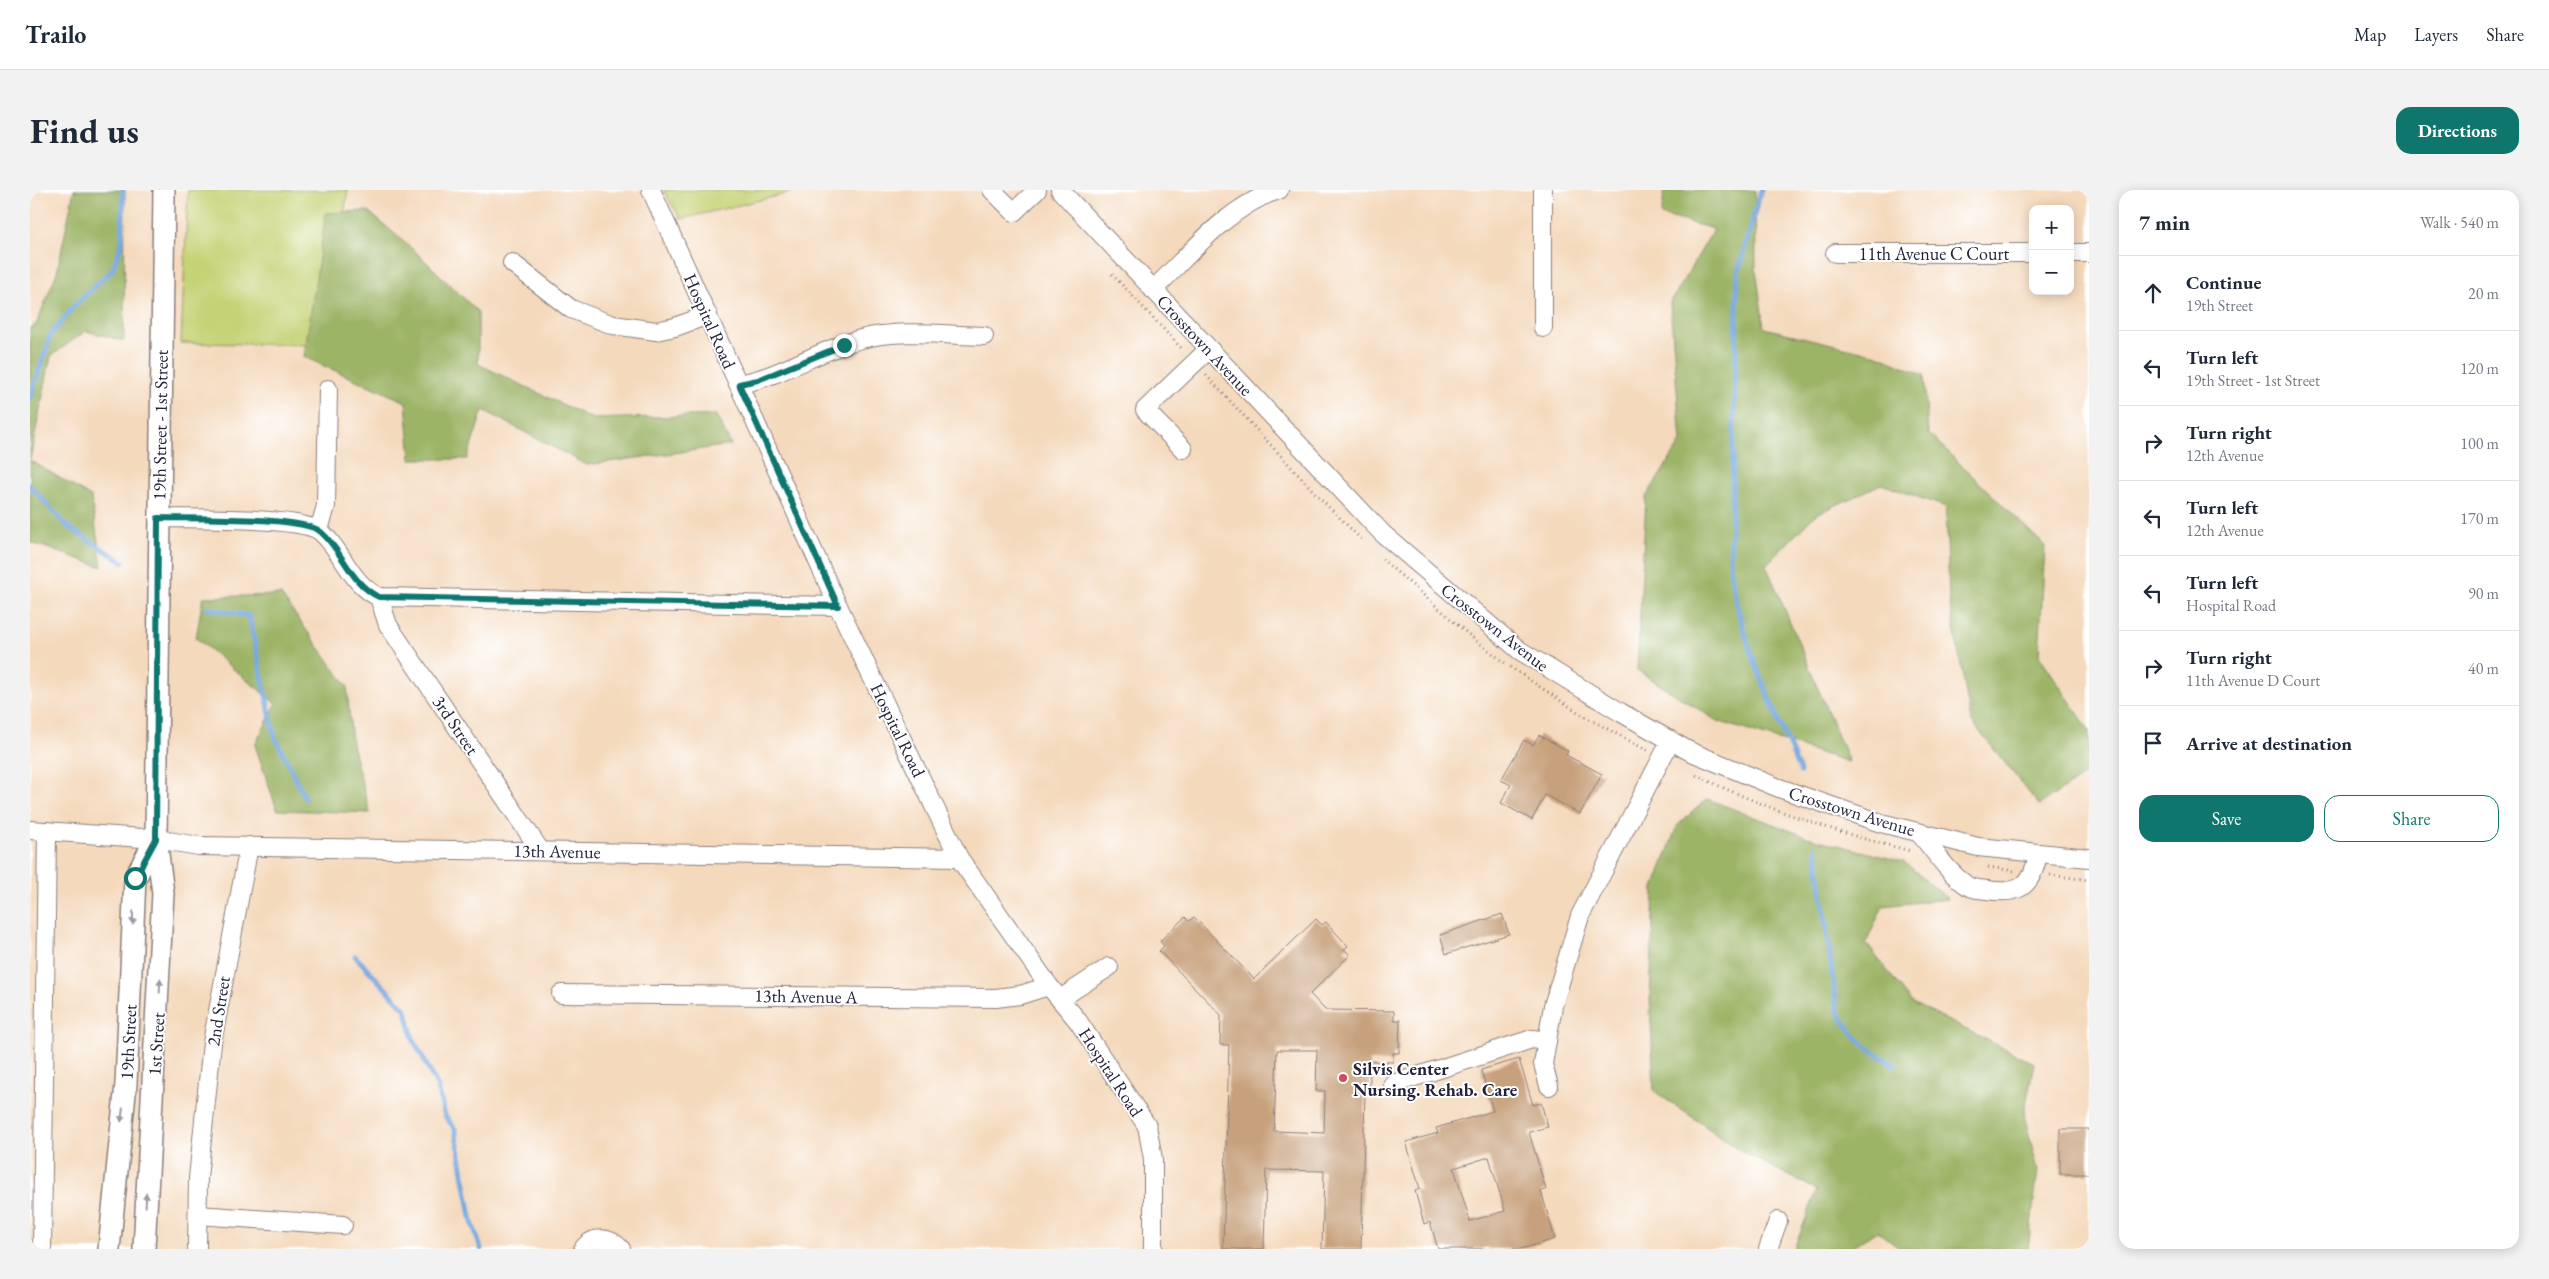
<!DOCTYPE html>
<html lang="en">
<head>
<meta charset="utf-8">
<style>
	body { margin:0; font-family:"EB Garamond",serif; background:#f2f2f3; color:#1f2937 }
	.controls { position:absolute; right:15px; top:15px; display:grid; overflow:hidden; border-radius:10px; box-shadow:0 2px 12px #0003 }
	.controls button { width:45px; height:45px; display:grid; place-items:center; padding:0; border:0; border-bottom:1px solid #e0e1e3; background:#fff; color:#1f2937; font:25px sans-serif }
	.stop { position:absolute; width:15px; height:15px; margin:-11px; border:4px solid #0f766e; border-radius:50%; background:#fff }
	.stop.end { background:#0f766e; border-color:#fff; box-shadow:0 1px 5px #0008 }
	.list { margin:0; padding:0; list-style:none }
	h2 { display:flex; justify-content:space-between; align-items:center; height:65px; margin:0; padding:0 20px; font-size:21px }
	h2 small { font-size:16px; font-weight:400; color:#747a83 }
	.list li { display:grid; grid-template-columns:32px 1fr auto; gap:15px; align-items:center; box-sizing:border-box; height:75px; padding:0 20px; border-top:1px solid #e0e1e3 }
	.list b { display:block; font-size:19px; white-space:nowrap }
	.list p { margin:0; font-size:16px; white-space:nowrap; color:#747a83 }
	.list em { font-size:16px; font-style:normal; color:#747a83 }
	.actions { display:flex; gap:10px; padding:15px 20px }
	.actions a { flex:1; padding:11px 0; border:1px solid #0f766e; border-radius:15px; text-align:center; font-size:18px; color:#0f766e }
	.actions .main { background:#0f766e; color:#fff }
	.icon { flex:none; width:28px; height:28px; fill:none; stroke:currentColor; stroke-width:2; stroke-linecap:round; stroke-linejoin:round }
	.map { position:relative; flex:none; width:2059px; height:1059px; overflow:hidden; border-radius:15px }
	header { display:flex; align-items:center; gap:30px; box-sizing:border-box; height:70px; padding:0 25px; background:#fff; border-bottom:1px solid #e0e1e3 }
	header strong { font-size:24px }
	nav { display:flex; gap:28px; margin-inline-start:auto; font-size:18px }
	.intro { display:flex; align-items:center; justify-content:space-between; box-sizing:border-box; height:120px; padding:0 30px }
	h1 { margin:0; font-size:35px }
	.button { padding:12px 22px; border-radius:15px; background:#0f766e; color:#fff; font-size:18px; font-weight:700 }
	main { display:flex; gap:30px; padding:0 30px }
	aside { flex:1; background:#fff; border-radius:15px; box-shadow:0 2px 12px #0003 }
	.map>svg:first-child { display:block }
</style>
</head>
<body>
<header>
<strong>Trailo</strong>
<nav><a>Map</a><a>Layers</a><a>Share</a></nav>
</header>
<div class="intro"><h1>Find us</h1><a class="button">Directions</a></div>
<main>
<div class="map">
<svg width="2059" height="1059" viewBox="0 0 2059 1059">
	<rect width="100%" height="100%" fill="#fff"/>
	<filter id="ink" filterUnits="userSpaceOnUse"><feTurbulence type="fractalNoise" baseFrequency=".02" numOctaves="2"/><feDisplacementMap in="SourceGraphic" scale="10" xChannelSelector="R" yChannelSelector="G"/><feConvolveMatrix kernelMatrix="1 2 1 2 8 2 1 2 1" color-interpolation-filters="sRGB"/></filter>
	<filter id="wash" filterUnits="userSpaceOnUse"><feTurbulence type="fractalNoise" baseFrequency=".0096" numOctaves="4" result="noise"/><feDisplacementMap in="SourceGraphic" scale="20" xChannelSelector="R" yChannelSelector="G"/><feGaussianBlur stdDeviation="1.12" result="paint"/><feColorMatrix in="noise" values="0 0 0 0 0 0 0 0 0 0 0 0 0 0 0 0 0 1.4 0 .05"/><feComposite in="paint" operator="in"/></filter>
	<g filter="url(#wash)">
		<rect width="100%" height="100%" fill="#f4d9bc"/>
		<g fill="#c5d274" stroke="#747a58">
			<path d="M158,0H318L292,155L151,153Z"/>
			<path d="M633,0H772L651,29Z"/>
		</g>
		<g fill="#9cb466" stroke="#5f6b50">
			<path d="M44,0H95L94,151L56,141L21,166L0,269V138L6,135L27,82Z"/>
			<path d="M1635,0H1725L1726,79L1734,138L1848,165L1894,185L1898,243L2015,356L2009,465L2059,540V582L2009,615L1941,531L1919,410L1916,317L1851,294L1785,325L1736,375L1819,572L1687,531L1607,480L1616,307L1651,252L1640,113L1684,39L1631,25Z"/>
			<path d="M338,21L387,63L448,122V174L563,229L686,225L701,255L557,275L453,220L437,269H381L376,212L274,167L296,23Z"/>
			<path d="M0,270L61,307L72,377L0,352Z"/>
			<path d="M251,405L317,496L322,555L340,623L247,620L225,555L246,514L166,448L173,407Z"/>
			<path d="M1677,609L1777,647L1874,672L1918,709L1853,716L1836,753L1882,813L2004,873L1994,925L2008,980L1998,1059H1870L1847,1041L1819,1059H1764L1787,1000L1713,962L1624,901L1620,809L1624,698L1647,636Z"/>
		</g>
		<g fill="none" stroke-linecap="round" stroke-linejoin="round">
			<g stroke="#74a7e0" stroke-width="5">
				<path d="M1731,0L1708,82L1700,376C1708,448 1744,516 1770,582"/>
				<path d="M0,210L21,144L44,116L82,80L92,54L93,0"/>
				<path d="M0,296L37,336L93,372"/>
				<path d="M177,418L219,426L245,547L275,608"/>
				<path d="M1786,658L1807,820C1825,851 1835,858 1865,875"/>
				<path d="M325,766L376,820L383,849L408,897L415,926L425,939L442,1032L451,1059"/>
			</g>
		</g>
		<g id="blocks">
			<g fill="#c7a17d" fill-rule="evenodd">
				<path d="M1509,545L1538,561L1536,565L1572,584L1550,624L1515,605L1502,630L1471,613L1481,595L1471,590L1494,550L1503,555Z"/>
				<path d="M1472,724L1479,744L1416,764L1410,745Z"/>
				<path d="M1155,727L1159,731L1164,727L1224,789L1286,729L1292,735L1296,732L1318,756L1314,759L1320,765L1280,804L1295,820L1364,821V830H1370L1369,863H1363V872L1340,871V903L1335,902L1331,1059H1292L1294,981L1236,980L1234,1059H1193L1199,855H1190L1191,825L1129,761L1134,756L1130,751ZM1247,860H1287L1286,901H1295L1294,943L1244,941Z"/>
				<path d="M1489,869L1503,915L1511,913L1518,937L1499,942L1516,1000L1511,1001L1525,1049L1491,1059H1408L1400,1032L1394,1034L1385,1001L1390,999L1376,952L1408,943L1406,938L1463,921L1451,880ZM1459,967L1475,1021L1440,1031L1424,978Z"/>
				<rect x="2030" y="939" width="29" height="45"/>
			</g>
		</g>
	</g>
	<g filter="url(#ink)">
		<use href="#blocks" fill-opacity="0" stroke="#8b7e7c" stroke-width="1"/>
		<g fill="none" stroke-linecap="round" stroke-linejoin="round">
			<g stroke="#8b7e7c" stroke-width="20">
				<g id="minor">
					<path d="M621,0L808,416L929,668L1019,796L1048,831L1117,936L1123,969V1059"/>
					<path d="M962,0L984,22L1007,0"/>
					<path d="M1030,0L1352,343L1489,460L1590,522L1659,561L1749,598L1851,633L1948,657L2059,668"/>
					<path d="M1805,63H2003"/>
					<path d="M2040,63H2059"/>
					<path d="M482,73L541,119L583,135L626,141L645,137L678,125"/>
					<path d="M1123,100C1160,64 1199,15 1249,0"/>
					<path d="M1513,138V0"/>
					<path d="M709,194C752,186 789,160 831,149C871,139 914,145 954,146"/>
					<path d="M1153,259L1115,220L1179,159"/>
					<path d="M128,328C158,329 273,326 291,342C313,361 321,395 349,407L808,416"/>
					<path d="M289,340L296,316L298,199"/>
					<path d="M349,407L358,435L510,660"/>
					<path d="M0,640L126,649L169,656L929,668"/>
					<path d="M1888,642C1904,659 1916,681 1935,694C1940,699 1950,699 1957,700C1989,705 2002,697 2008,664"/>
					<path d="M531,804L966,808L990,805L1019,796"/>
					<path d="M1030,809L1079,777"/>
					<path d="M1363,894L1502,849L1517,851"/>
					<path d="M1519,896L1513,874L1523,816L1550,726L1641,550"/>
					<path d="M168,1025L313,1035"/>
					<path d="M12,1059L17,641"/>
					<path d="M167,1059L168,988L182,853L219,656"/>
					<path d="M553,1059C563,1045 580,1047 591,1059"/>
					<path d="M1738,1059L1748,1031"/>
				</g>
			</g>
			<g stroke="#8b7e7c" stroke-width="24">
				<g id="major">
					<path d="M79,1059L96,894L105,688L126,649"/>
					<path d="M114,1059L133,703L126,649L134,0"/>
				</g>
			</g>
			<g stroke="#8b7e7c" stroke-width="3" stroke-dasharray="1 4" stroke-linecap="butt">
				<path d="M1082,84L1153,160"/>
				<path d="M1176,185L1287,305L1331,349"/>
				<path d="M1352,369L1444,449L1475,473"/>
				<path d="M1480,477L1554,526L1618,561"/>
				<path d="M1666,585C1734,618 1807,643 1881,661"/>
				<path d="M1958,677L1984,681"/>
				<path d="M2020,685L2059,690"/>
			</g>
			<use href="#minor" stroke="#fff" stroke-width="18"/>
			<use href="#major" stroke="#fff" stroke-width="21"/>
		</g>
		<defs><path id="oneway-solid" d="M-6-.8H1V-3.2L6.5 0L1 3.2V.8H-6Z" transform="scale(1.25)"/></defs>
		<g fill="#9c9ca7">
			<use href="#oneway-solid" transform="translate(103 728) rotate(92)"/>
			<use href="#oneway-solid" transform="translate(130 796) rotate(-87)"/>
			<use href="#oneway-solid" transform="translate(92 925) rotate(97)"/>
			<use href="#oneway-solid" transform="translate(116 1010) rotate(-87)"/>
		</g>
	</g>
	<g fill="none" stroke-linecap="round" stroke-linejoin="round" filter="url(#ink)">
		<path stroke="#0f766e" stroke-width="6" d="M105,688L126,649L128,328C158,329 273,326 291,342C313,361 321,395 349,407L808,416L709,194L728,190L814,155"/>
	</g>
	<circle fill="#d1495b" stroke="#fff" stroke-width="2" cx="1313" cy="888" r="5"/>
	<g text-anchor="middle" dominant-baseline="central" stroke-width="4" stroke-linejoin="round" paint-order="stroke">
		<g font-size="18" fill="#22223b" stroke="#fff">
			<text x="1904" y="63">11th Avenue C Court</text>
			<text transform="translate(680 131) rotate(66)">Hospital Road</text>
			<text transform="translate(1175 155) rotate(47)">Crosstown Avenue</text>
			<text transform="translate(130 235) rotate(-89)">19th Street - 1st Street</text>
			<text transform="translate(1465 437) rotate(38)">Crosstown Avenue</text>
			<text transform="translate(426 535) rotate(56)">3rd Street</text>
			<text transform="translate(868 540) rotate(64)">Hospital Road</text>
			<text transform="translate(1822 621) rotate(17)">Crosstown Avenue</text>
			<text transform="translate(527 661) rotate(1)">13th Avenue</text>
			<text transform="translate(776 806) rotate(1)">13th Avenue A</text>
			<text transform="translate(188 821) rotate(-81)">2nd Street</text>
			<text transform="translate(98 852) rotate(-87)">19th Street</text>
			<text transform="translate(126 854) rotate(-86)">1st Street</text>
			<text transform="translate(1081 882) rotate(57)">Hospital Road</text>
		</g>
		<g font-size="18" font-weight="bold" fill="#22223b" stroke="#fff" text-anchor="start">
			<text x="1323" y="878">Silvis Center<tspan x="1323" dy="21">Nursing. Rehab. Care</tspan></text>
		</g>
	</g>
</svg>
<div class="controls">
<button>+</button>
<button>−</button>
</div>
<div class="stop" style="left:105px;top:688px"></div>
<div class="stop end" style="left:814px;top:155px"></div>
</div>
<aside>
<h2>7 min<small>Walk · 540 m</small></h2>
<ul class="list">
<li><svg class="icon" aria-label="ahead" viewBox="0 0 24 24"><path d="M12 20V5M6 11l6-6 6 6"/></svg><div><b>Continue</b><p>19th Street</p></div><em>20 m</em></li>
<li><svg class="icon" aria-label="left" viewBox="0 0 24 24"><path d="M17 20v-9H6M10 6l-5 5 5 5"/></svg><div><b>Turn left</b><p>19th Street - 1st Street</p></div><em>120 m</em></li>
<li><svg class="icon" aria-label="right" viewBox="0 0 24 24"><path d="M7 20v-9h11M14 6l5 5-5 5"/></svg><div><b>Turn right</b><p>12th Avenue</p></div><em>100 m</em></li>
<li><svg class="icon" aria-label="left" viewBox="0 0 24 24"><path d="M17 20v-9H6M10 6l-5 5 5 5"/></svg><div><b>Turn left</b><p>12th Avenue</p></div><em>170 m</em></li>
<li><svg class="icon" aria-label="left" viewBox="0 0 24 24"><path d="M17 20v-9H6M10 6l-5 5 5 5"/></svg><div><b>Turn left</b><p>Hospital Road</p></div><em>90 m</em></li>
<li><svg class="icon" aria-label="right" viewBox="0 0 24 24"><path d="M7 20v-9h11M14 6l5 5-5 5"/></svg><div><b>Turn right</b><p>11th Avenue D Court</p></div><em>40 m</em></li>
<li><svg class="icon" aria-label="arrive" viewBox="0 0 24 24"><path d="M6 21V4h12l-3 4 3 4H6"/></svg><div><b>Arrive at destination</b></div></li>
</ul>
<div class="actions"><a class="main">Save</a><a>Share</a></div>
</aside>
</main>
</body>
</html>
